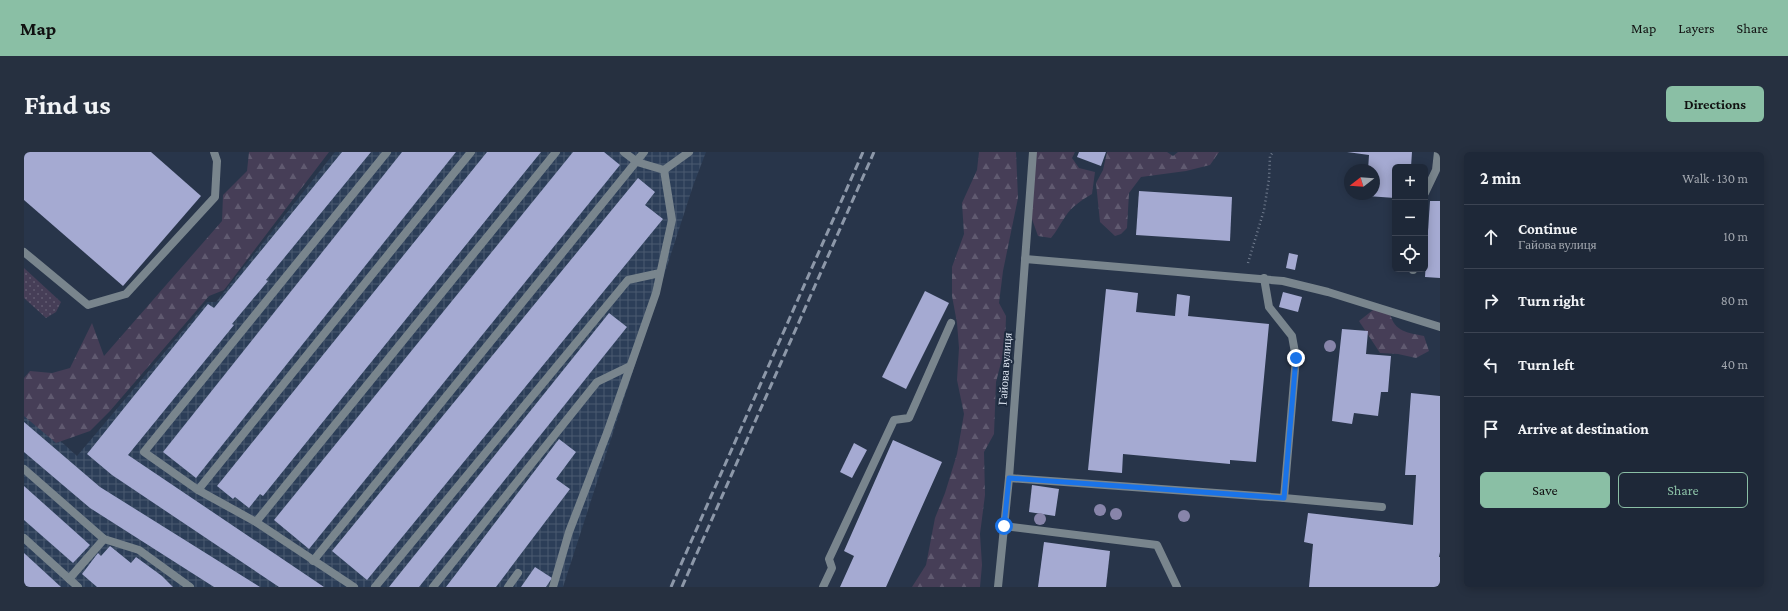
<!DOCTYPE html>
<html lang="en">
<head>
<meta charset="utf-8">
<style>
	body { margin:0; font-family:"Crimson Pro",serif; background:#263040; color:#f1f3f6 }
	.controls { position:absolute; right:12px; top:12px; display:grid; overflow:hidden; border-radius:6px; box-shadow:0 2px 10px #0003 }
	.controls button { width:36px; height:36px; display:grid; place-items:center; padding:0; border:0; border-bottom:1px solid #3c4453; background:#1e2838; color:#f1f3f6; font:20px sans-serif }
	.compass { position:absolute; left:1320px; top:12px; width:36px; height:36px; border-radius:50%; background:#1e2838; box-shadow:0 2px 10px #0003; rotate:253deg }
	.stop { position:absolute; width:12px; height:12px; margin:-9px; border:3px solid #1a73e8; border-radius:50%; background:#fff }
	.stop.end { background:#1a73e8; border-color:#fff; box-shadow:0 1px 4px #0008 }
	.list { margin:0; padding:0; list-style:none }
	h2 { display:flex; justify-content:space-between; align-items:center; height:52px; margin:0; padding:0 16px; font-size:17px }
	h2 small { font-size:13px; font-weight:400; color:#a1a6ae }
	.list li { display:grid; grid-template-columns:26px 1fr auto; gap:12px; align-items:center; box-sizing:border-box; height:64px; padding:0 16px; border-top:1px solid #3c4453 }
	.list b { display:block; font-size:15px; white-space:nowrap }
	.list p { margin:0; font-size:13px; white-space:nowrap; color:#a1a6ae }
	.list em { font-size:13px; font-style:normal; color:#a1a6ae }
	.actions { display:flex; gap:8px; padding:12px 16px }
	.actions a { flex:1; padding:9px 0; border:1px solid #8abfa5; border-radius:6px; text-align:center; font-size:14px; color:#8abfa5 }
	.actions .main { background:#8abfa5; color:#111 }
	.icon { flex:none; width:22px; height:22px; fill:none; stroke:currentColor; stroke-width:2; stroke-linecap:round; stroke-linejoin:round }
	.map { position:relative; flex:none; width:1416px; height:435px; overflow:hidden; border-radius:6px }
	header { display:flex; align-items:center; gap:24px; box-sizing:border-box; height:56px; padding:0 20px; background:#8abfa5; color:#111 }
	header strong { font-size:19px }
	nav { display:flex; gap:22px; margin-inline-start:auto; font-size:14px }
	.intro { display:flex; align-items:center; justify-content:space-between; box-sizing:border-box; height:96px; padding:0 24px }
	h1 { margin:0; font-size:28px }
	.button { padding:10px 18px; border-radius:6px; background:#8abfa5; color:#111; font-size:14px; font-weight:700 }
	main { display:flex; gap:24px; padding:0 24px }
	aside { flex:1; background:#1e2838; border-radius:6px; box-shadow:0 2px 10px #0003 }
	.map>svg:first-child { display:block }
</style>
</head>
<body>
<header>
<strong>Map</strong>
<nav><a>Map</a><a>Layers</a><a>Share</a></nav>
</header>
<div class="intro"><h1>Find us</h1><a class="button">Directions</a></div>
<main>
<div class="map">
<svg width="1416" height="435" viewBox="0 0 1416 435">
	<defs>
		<pattern id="industrial-grid" width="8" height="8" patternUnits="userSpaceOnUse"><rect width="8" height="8" fill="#2c3e58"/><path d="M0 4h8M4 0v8" fill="none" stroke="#4a5a70"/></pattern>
		<pattern id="grass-dots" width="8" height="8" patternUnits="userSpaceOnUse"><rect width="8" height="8" fill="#463e57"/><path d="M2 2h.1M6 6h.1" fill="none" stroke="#605a70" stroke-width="1.8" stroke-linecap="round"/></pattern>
		<pattern id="forest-firs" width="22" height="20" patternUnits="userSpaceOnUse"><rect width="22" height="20" fill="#463e57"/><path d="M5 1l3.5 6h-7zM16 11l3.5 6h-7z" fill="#605a70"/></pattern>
	</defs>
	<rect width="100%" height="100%" fill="#28354a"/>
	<path fill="url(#industrial-grid)" d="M311,0H682L669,34L539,435H0V256L53,304L183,150H192Z"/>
	<path fill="url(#grass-dots)" d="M0,116L37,150L32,160L22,166L0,146Z"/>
	<g fill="url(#forest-firs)">
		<path d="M225,0H305L200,138L185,144L86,259L66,279L32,291L0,264V226L6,219L28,221L46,216L68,171L80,204L198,69L199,43L223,19Z"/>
		<path d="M955,0H992L994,46L979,119L975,151L982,164L981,195L972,230L970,282L960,300L961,343L956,382L958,413L956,435H888L902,413L911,366L921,341L933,302L940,262L933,228L935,196L933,171L928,144V115L940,82L938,51L953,18Z"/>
		<path d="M1006,0H1051L1048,6L1055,16L1071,20L1068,42C1058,48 1048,54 1041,65C1036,72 1033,79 1027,86L1014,84L1004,56Z"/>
		<path d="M1083,0H1143L1149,4L1154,0H1195L1186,13L1162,19L1117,25L1105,41L1103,76L1097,82L1091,84L1076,70L1072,31L1079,18Z"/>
		<path d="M1365,157C1369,179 1380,180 1400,184L1405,199L1392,206L1374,202L1356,201L1335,169L1349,158Z"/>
	</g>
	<g fill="#a5aad2">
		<path d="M0,0H127L177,44L99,134L0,48Z"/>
		<path d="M318,0H347L242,128L244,129L208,172L210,173L104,303L300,435H255L88,323L63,302L184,152L190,156Z"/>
		<path d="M378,0H432L172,326L139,300Z"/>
		<path d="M463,0H517L239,344L236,342L225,356L211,345L209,347L193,334Z"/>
		<path d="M549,0H580L596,13L285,397L250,368Z"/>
		<path d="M1055,0H1082L1077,14L1053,5Z"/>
		<path d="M1323,0H1388L1387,15H1371V46L1343,44V42H1350V18H1344L1345,3Z"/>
		<path d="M614,26L631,40L621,53L639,67L343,428L308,399Z"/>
		<path d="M1115,39L1208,45L1206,89L1112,83Z"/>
		<path d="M1406,49H1416V126L1401,125Z"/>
		<path d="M1265,101L1274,103L1271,118L1262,116Z"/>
		<path d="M1082,137L1114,141L1112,160L1151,164L1153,142L1166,144L1164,164L1245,172L1232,310L1206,308V312L1099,302L1098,321L1064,318Z"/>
		<path d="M901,139L925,151L882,237L858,225Z"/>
		<path d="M1259,140L1278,145L1274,160L1255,155Z"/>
		<path d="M585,161L603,175L395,435H365Z"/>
		<path d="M1318,177L1344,179L1342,202L1367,204L1364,240H1357L1354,264L1330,261L1328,272L1308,269Z"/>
		<path d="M1387,241L1416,244V400L1415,405H1416V435H1285L1289,392L1280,390L1284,361L1389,373L1392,323H1381Z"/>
		<path d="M0,270L76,335L236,435H190L66,356L0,300Z"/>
		<path d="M535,287L552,300L532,327L546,337L472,435H422Z"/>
		<path d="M869,288L918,310L862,435H816L830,404L820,399Z"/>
		<path d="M830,291L843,298L828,326L816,320Z"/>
		<path d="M1008,333L1035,337L1031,364L1005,360Z"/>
		<path d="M0,334L66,393L49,411L0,368Z"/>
		<path d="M1020,390L1086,399L1082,435H1014Z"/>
		<path d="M86,394L107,411L112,405L138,424L149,435H73L58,422L74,401L77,404Z"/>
		<path d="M0,401L37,435H0Z"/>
		<path d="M511,415L528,426L522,435H497Z"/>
	</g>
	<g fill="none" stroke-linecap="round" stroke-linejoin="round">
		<path stroke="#727d8f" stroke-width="2.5" stroke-dasharray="1 3" stroke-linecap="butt" d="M1224,111L1240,58L1245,27L1246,4L1249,0"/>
		<g stroke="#79858d" stroke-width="8">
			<path d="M640,18L665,0"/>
			<path d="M1401,41L1412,18L1414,0"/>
			<path d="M0,100L64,153L102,142L191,45L193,9L190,0"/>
			<path d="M1001,107L1259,129L1304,140L1416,175"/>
			<path d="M1389,118V117"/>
			<path d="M1240,126L1245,155L1268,184L1272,206L1260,346"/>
			<path d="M0,317L80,387L115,398L166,435"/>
			<path d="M985,326L1260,346L1358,355"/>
			<path d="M174,338L447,0"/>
			<path d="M232,370L532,0"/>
			<path d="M980,374L1133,393L1153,435"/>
			<path d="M0,386L54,435"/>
			<path d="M289,409L620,0"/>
			<path d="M45,427L80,387"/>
			<path d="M330,435L232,370L174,338L120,300L363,0"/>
			<path d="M351,435L604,128L636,121"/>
			<path d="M409,435L573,230L606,214"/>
			<path d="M484,435L494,421"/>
			<path d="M529,435L545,380L583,281L632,141L648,68L640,18L613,10L600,0"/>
			<path d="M799,435L808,416L805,407L870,268L885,266L927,171"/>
		</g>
		<path stroke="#79858d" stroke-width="8" d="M974,435L985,326L1009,0"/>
		<g stroke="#8d98a9" stroke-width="3" stroke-dasharray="8 4" stroke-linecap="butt">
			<path d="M647,435L839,0"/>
			<path d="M658,435L850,0"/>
		</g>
	</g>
	<g fill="#8885aa">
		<circle cx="1306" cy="194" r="6"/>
		<circle cx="1076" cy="358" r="6"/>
		<circle cx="1092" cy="362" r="6"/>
		<circle cx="1160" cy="364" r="6"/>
		<circle cx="1016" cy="367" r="6"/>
	</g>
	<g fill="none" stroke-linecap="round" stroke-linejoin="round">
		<path stroke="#1a73e8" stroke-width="5" d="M980,374L985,326L1260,346L1272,206"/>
	</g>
	<g text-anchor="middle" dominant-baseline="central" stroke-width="4" stroke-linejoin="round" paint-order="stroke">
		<g font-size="12" fill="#dbe4f1" stroke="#1e2b3f">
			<text transform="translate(981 217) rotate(-86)">Гайова вулиця</text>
		</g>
	</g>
</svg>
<div class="controls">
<button>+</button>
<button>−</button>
<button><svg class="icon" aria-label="locate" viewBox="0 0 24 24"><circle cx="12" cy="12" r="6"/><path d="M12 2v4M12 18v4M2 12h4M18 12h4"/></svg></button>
</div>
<svg class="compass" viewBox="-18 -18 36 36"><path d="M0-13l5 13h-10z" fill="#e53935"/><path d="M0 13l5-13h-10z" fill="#a1a6ae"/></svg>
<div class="stop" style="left:980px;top:374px"></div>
<div class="stop end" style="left:1272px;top:206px"></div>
</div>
<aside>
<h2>2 min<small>Walk · 130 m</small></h2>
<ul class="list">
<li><svg class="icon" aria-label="ahead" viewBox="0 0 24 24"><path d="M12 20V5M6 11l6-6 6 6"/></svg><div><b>Continue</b><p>Гайова вулиця</p></div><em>10 m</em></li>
<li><svg class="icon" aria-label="right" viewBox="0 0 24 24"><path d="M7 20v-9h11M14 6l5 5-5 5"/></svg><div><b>Turn right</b></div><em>80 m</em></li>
<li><svg class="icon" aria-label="left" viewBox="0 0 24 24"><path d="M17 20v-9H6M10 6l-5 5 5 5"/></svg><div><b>Turn left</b></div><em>40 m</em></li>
<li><svg class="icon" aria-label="arrive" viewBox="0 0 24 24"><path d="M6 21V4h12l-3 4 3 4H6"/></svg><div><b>Arrive at destination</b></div></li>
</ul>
<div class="actions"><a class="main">Save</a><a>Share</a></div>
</aside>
</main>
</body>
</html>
